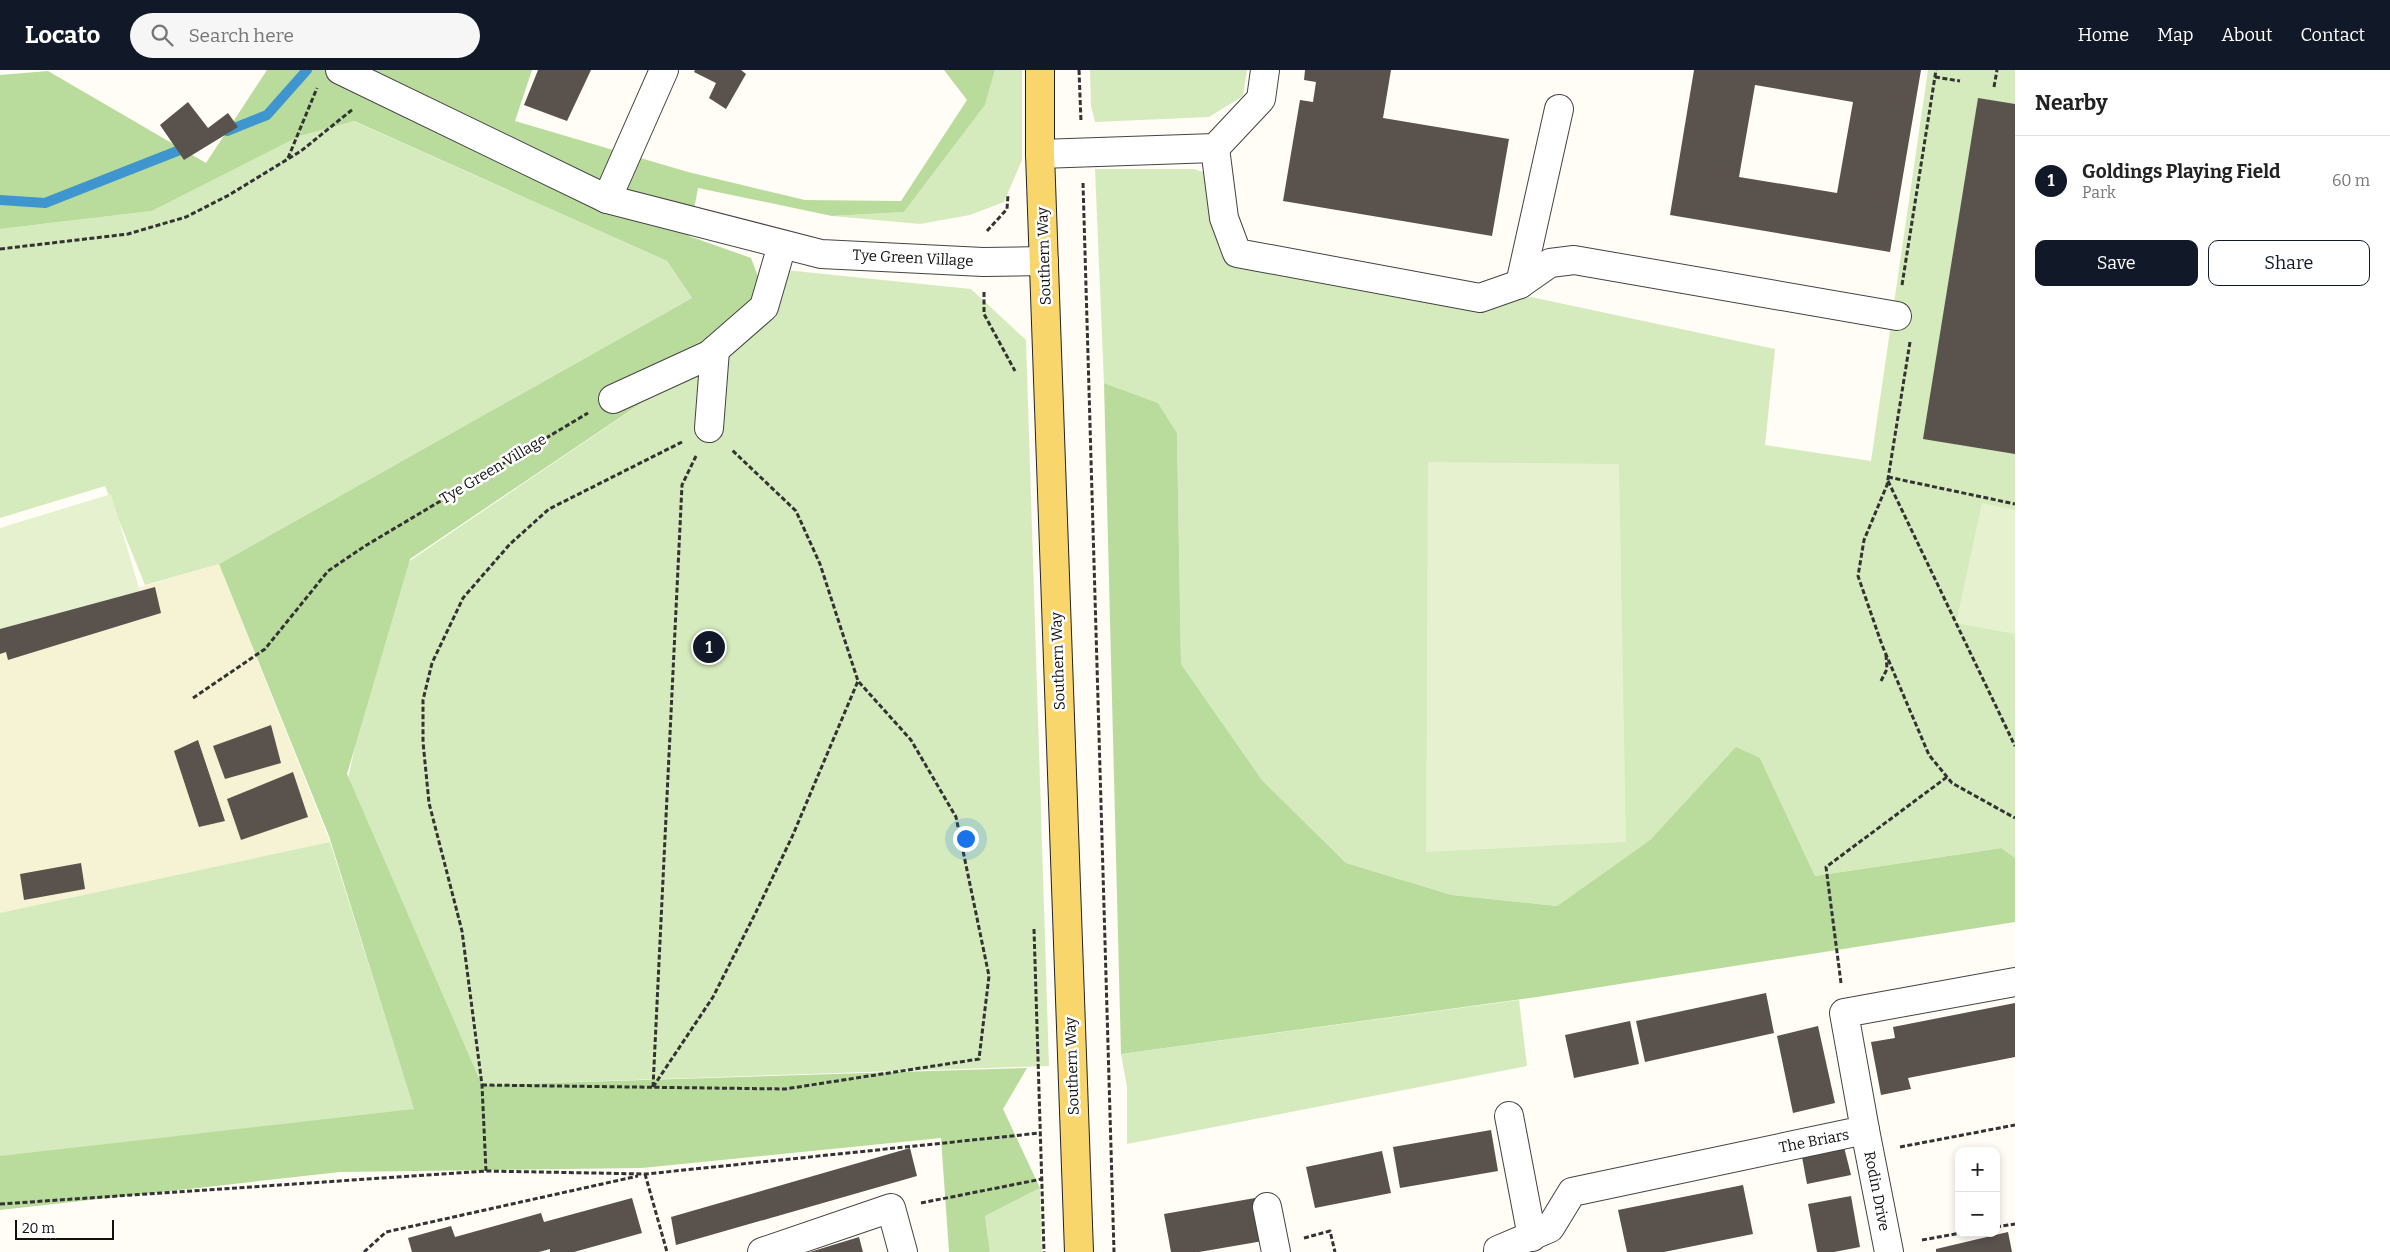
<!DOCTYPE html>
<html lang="en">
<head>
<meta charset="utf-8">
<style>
	body { margin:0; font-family:Bitter,serif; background:#f6f6f6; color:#222 }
	.controls { position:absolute; right:15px; bottom:15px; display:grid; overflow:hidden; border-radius:10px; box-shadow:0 2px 8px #0003 }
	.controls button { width:45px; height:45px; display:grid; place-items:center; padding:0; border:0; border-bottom:1px solid #e0e0e0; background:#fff; color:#222; font:25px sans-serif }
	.scale { position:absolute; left:15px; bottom:12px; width:99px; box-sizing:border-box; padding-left:5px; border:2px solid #111; border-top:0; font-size:14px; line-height:18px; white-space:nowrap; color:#111; -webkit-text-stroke:4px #fff; paint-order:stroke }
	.you { position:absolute; left:965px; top:768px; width:18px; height:18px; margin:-12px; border:4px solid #fff; border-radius:50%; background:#1a73e8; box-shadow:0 0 0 8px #1a73e833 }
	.badge { display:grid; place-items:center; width:32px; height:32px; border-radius:50%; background:#111827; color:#fff; font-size:16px; font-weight:700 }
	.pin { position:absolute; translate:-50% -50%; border:2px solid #fff; box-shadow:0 1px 5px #0006 }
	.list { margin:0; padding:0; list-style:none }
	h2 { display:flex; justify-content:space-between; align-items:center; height:65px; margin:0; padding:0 20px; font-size:21px }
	h2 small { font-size:16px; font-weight:400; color:#767676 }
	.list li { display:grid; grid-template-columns:32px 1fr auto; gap:15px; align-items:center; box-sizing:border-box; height:90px; padding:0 20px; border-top:1px solid #e0e0e0 }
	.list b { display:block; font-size:19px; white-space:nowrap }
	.list p { margin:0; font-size:16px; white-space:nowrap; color:#767676 }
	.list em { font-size:16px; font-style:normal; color:#767676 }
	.actions { display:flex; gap:10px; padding:15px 20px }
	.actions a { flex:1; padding:11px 0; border:1px solid #111827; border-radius:10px; text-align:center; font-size:18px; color:#111827 }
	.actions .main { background:#111827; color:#fff }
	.icon { flex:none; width:28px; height:28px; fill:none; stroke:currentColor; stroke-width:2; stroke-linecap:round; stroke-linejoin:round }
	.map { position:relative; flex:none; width:2015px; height:1182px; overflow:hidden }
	header { display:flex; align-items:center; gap:30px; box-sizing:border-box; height:70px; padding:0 25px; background:#111827; color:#fff }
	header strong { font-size:24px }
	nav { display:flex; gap:28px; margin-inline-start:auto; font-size:18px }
	.search { width:350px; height:45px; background:#f6f6f6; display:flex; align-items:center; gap:12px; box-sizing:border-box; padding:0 18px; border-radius:28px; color:#767676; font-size:19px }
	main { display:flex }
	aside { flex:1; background:#fff }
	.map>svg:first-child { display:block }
</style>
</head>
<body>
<header>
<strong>Locato</strong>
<div class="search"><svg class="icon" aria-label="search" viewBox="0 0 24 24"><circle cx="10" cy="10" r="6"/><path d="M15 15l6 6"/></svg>Search here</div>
<nav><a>Home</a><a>Map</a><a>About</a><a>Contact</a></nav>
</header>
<main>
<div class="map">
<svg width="2015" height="1182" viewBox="0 0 2015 1182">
	<rect width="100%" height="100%" fill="#fffdf5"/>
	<path fill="#f6f3d4" d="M219,494L330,772L0,844V558Z"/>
	<g fill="#d5ebbd">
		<path d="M995,0H1022V90L1004,132L970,145L920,154L832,146L904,142L985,35Z"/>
		<path d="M1090,0H1247L1243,26L1209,47L1095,52L1091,36Z"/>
		<path d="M1928,0H2015V788L2000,778L1815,806L1760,688L1731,683L1650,770L1557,836L1452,825L1346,793L1262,710L1181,594L1177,363L1158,333L1104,313L1095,99H1194L1206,103L1220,165L1496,233L1531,227L1775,279L1765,375L1871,391Z"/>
		<path d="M353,51L667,191L692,228L219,494L145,515L105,416L0,448V159L152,141L300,66Z"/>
		<path d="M785,200L971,219L1026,270L1049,996L482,1015L348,709L358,662L408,492L642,333L726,258L760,220Z"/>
		<path d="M330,772L415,1041L0,1087V843Z"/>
		<path d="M1519,930L1527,996L1127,1074V1017L1121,984Z"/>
		<path d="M1040,1118L1042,1182H990L985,1146Z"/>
	</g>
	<g fill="#b9dc9c">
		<path d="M267,0H532L515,51L688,102L805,130L901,131L967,30L944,0H995L985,35L904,142L832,146L698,118L689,166L751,188L762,217L728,257L643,332L410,489L347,704L482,1015L1027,998L1003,1039L1040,1118L985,1146L990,1182H949L941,1068L642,1098L340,1102L0,1140V1086L414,1039L329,766L219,494L692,228L667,191L354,51L300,66L152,141L0,159V5L48,1L206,93Z"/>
		<path d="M1104,313L1158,333L1177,363L1181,594L1262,710L1346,793L1452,825L1557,836L1650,770L1736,677L1760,688L1815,806L2001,778L2015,788V852L1537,927L1121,984Z"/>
	</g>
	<g fill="#e6f2cf">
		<path d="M1428,392L1619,394L1626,772L1426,782Z"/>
		<path d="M111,424L142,528L0,572V458Z"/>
		<path d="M1982,433L2015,440V564L1956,553Z"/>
	</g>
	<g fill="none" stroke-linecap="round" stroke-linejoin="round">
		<g stroke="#3f96cf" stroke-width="10">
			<path d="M227,61L267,45L307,0"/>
			<path d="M0,130L45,133L190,76"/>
		</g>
	</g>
	<g fill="#5a524d" fill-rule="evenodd">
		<path d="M538,0H591L567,51L524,35Z"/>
		<path d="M695,0H741L746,4L726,39L709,28L716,13L694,2Z"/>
		<path d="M1305,0H1391L1383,48L1509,69L1492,166L1283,131L1300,30L1313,32L1316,12L1304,10Z"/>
		<path d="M1694,0H1921L1890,182L1670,145ZM1755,15L1853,32L1837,123L1739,107Z"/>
		<path d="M1978,28L2015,34V384L1923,369Z"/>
		<path d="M188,32L208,58L228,43L238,57L184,90L160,55Z"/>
		<path d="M155,517L161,543L8,590L6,582L0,584V559Z"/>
		<path d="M271,655L281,693L225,709L213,676Z"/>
		<path d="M198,670L225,751L199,757L174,681Z"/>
		<path d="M293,702L308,747L241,770L227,729Z"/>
		<path d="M81,793L85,819L24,830L20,804Z"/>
		<path d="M1766,923L1774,963L1645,992L1636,951Z"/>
		<path d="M2015,933V987L1908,1008L1911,1019L1881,1025L1871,972L1895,968L1893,957Z"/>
		<path d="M1630,951L1639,994L1574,1008L1565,965Z"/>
		<path d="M1818,956L1835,1033L1793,1043L1777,966Z"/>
		<path d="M1491,1060L1498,1101L1400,1118L1393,1077Z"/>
		<path d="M1844,1077L1851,1105L1807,1114L1802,1087Z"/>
		<path d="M910,1078L917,1106L676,1175L671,1147Z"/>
		<path d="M1382,1081L1391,1123L1315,1138L1306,1097Z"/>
		<path d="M1743,1115L1753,1164L1664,1182H1627L1618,1140Z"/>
		<path d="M1851,1126L1860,1177L1834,1182H1817L1808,1134Z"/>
		<path d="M632,1128L642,1163L574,1182H550V1179L539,1182H412L408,1168L451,1156L455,1167L541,1143L544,1152Z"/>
		<path d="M1255,1128L1263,1171L1199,1182H1171L1164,1144Z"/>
		<path d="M2008,1162L2012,1182H1936V1179Z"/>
		<path d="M859,1167L863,1182H810Z"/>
	</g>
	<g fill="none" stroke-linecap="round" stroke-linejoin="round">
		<g stroke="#444" stroke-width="30">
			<g id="minor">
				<path d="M340,0L607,129L821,184L983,192L1044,191"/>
				<path d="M1215,78L1224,148L1237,183L1480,228L1520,214L1550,193L1574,190L1897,246"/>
				<path d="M1040,84L1215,78L1261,29L1265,0"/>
				<path d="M607,129L664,0"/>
				<path d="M1520,214L1559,39"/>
				<path d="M613,329L709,285L764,237L782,175"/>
				<path d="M709,358L715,280"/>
				<path d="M1509,1046L1532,1167"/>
				<path d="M1865,1060L1889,1182"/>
				<path d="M1267,1137L1276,1182"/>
				<path d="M762,1182L891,1138L903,1182"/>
				<path d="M1498,1182V1180L1550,1158L1572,1122L1865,1060L1844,943L2015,912"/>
			</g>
		</g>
		<g stroke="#222" stroke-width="30">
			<path id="major" d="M1040,0V84L1079,1182"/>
		</g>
		<g stroke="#333" stroke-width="3" stroke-dasharray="5 2.5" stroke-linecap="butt">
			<path d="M1079,0L1081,52"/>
			<path d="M1935,7L1960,11"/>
			<path d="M1994,17L1997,0"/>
			<path d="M288,88L317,18"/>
			<path d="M1083,113L1114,1182"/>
			<path d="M987,161L1007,139L1008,125"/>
			<path d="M0,179L128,164L186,147L229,125L301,81L353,39"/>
			<path d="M1902,215L1936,0"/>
			<path d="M984,222V244L1015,301"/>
			<path d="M1910,272L1887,415L1864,470L1858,506L1882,575L1929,685L1952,713L2015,748"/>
			<path d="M1888,407L2015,434"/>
			<path d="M1888,411L2015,676"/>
			<path d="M1881,611L1887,599L1886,585"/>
			<path d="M193,628L265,579L328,501L365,476L588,343"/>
			<path d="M1034,859L1044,1182"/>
			<path d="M1841,913L1826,797L1947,707"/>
			<path d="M482,1015L785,1019L979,989L989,906L956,747L911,670L858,611L820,494L796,441L731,379"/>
			<path d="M653,1017L682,415L696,386"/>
			<path d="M653,1017L713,927L756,842L792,767L858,611"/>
			<path d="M1900,1077L2015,1055"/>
			<path d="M486,1101L482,1015L462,861L429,733L423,672V630L432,593L463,528L510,474L549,439L682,372"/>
			<path d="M645,1104L667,1182"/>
			<path d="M921,1133L1042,1109"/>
			<path d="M0,1134L486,1101L646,1104L1040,1063"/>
			<path d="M1996,1157L2015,1154"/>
			<path d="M1304,1168L1330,1161L1335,1182"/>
			<path d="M1922,1170L1961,1163"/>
			<path d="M364,1182L386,1162L638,1106"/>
		</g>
		<use href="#minor" stroke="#fff" stroke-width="28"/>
		<use href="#major" stroke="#f9d66b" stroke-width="28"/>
	</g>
	<g text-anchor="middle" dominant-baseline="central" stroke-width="5" stroke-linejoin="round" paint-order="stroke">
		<g font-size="15" fill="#111" stroke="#fff">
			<text transform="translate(1044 186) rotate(-92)">Southern Way</text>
			<text transform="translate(913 188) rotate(3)">Tye Green Village</text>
			<text transform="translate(493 399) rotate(-31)">Tye Green Village</text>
			<text transform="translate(1058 591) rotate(-92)">Southern Way</text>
			<text transform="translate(1072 996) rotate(-92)">Southern Way</text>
			<text transform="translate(1814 1071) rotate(-11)">The Briars</text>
			<text transform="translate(1877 1121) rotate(79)">Rodin Drive</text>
		</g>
	</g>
</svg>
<div class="controls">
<button>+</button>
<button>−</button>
</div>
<div class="scale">20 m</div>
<div class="you"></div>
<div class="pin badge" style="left:709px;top:577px">1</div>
</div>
<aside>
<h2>Nearby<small></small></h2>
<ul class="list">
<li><span class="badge">1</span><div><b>Goldings Playing Field</b><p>Park</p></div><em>60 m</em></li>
</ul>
<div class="actions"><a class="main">Save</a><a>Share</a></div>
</aside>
</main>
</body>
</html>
